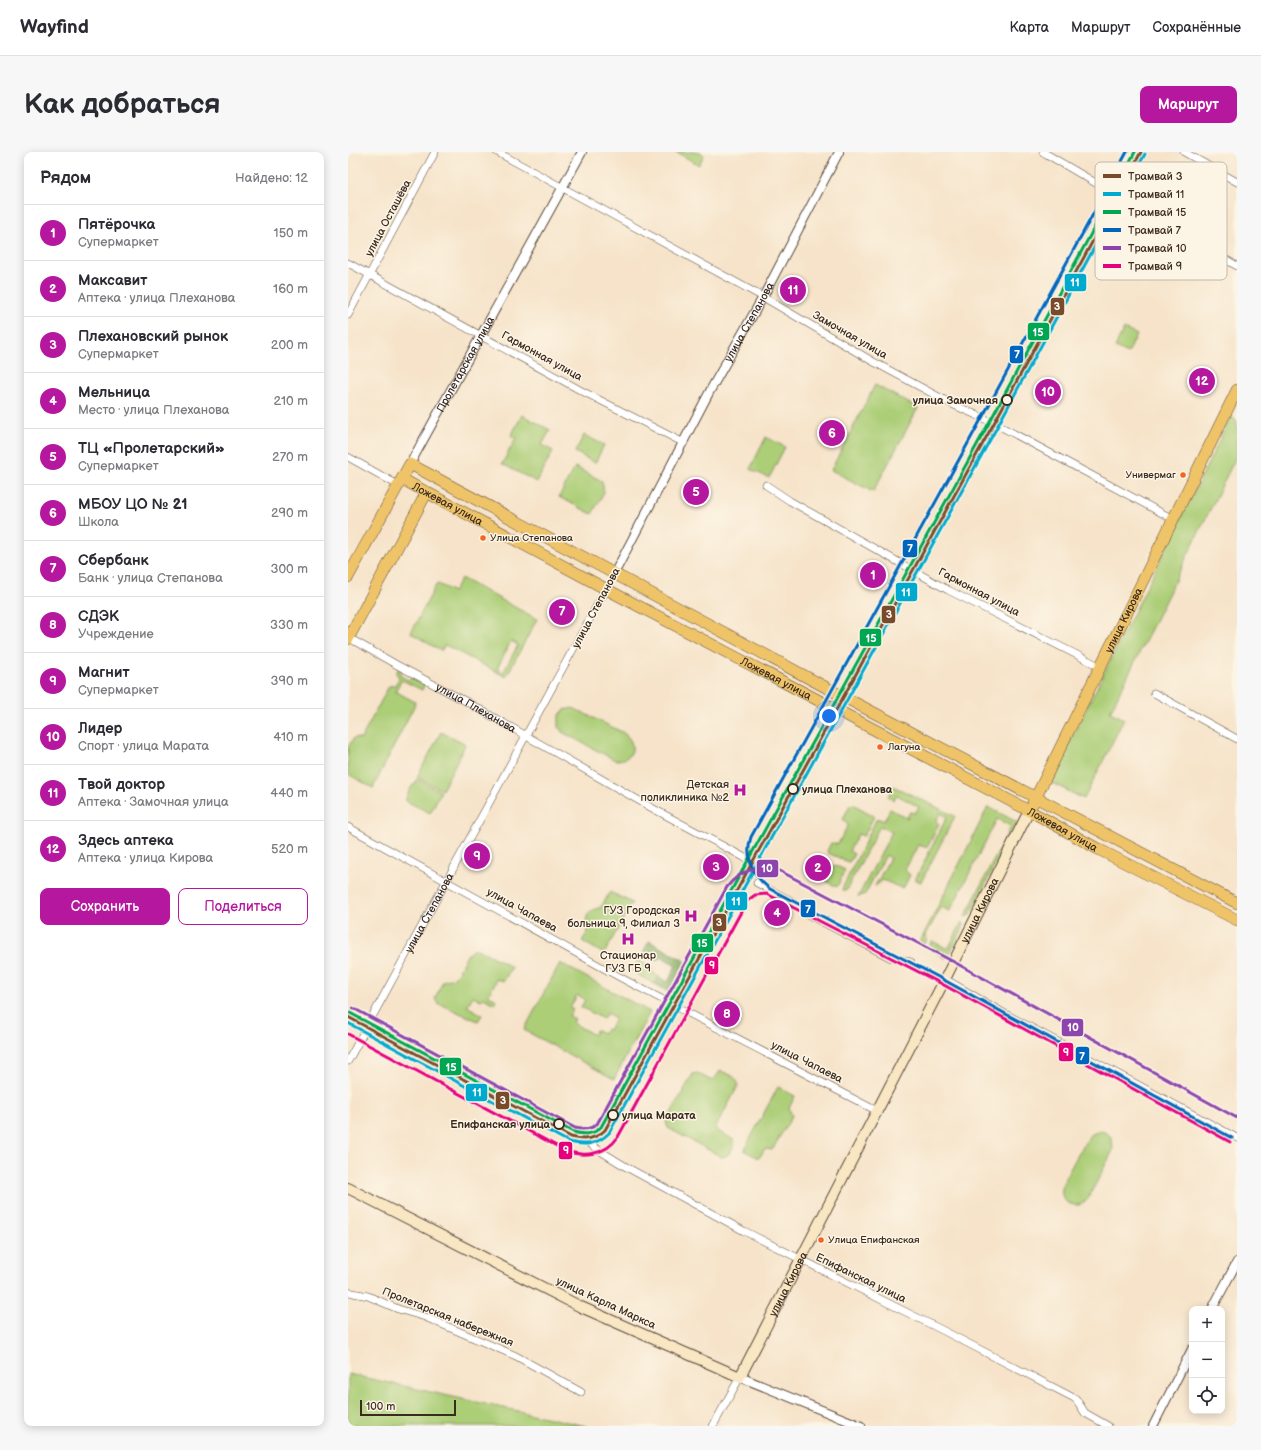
<!DOCTYPE html>
<html lang="ru">
<head>
<meta charset="utf-8">
<style>
	body { margin:0; font-family:"Balsamiq Sans",sans-serif; background:#f7f7f7; color:#2b2b33 }
	.controls { position:absolute; right:12px; bottom:12px; display:grid; overflow:hidden; border-radius:8px; box-shadow:0 2px 10px #0003 }
	.controls button { width:36px; height:36px; display:grid; place-items:center; padding:0; border:0; border-bottom:1px solid #e1e1e2; background:#fff; color:#2b2b33; font:20px sans-serif }
	.scale { position:absolute; left:12px; bottom:10px; width:96px; box-sizing:border-box; padding-left:4px; border:2px solid #3b2a1e; border-top:0; font-size:11px; line-height:14px; white-space:nowrap; color:#3b2a1e; -webkit-text-stroke:3px #fcf5e5; paint-order:stroke }
	.you { position:absolute; left:481px; top:564px; width:14px; height:14px; margin:-10px; border:3px solid #fff; border-radius:50%; background:#1a73e8; box-shadow:0 0 0 6px #1a73e833 }
	.badge { display:grid; place-items:center; width:26px; height:26px; border-radius:50%; background:#b5179e; color:#fff; font-size:13px; font-weight:700 }
	.pin { position:absolute; translate:-50% -50%; border:2px solid #fff; box-shadow:0 1px 4px #0006 }
	.list { margin:0; padding:0; list-style:none }
	h2 { display:flex; justify-content:space-between; align-items:center; height:52px; margin:0; padding:0 16px; font-size:17px }
	h2 small { font-size:13px; font-weight:400; color:#7c7c81 }
	.list li { display:grid; grid-template-columns:26px 1fr auto; gap:12px; align-items:center; box-sizing:border-box; height:56px; padding:0 16px; border-top:1px solid #e1e1e2 }
	.list b { display:block; font-size:15px; white-space:nowrap }
	.list p { margin:0; font-size:13px; white-space:nowrap; color:#7c7c81 }
	.list em { font-size:13px; font-style:normal; color:#7c7c81 }
	.actions { display:flex; gap:8px; padding:12px 16px }
	.actions a { flex:1; padding:9px 0; border:1px solid #b5179e; border-radius:8px; text-align:center; font-size:14px; color:#b5179e }
	.actions .main { background:#b5179e; color:#fff }
	.icon { flex:none; width:22px; height:22px; fill:none; stroke:currentColor; stroke-width:2; stroke-linecap:round; stroke-linejoin:round }
	.map { position:relative; flex:none; width:889px; height:1274px; overflow:hidden; border-radius:8px }
	header { display:flex; align-items:center; gap:24px; box-sizing:border-box; height:56px; padding:0 20px; background:#fff; border-bottom:1px solid #e1e1e2 }
	header strong { font-size:19px }
	nav { display:flex; gap:22px; margin-inline-start:auto; font-size:14px }
	.intro { display:flex; align-items:center; justify-content:space-between; box-sizing:border-box; height:96px; padding:0 24px }
	h1 { margin:0; font-size:28px }
	.button { padding:10px 18px; border-radius:8px; background:#b5179e; color:#fff; font-size:14px; font-weight:700 }
	main { display:flex; gap:24px; padding:0 24px }
	aside { flex:1; background:#fff; border-radius:8px; box-shadow:0 2px 10px #0003 }
	.map>svg:first-child { display:block }
</style>
</head>
<body>
<header>
<strong>Wayfind</strong>
<nav><a>Карта</a><a>Маршрут</a><a>Сохранённые</a></nav>
</header>
<div class="intro"><h1>Как добраться</h1><a class="button">Маршрут</a></div>
<main>
<aside>
<h2>Рядом<small>Найдено: 12</small></h2>
<ul class="list">
<li><span class="badge">1</span><div><b>Пятёрочка</b><p>Супермаркет</p></div><em>150 m</em></li>
<li><span class="badge">2</span><div><b>Максавит</b><p>Аптека · улица Плеханова</p></div><em>160 m</em></li>
<li><span class="badge">3</span><div><b>Плехановский рынок</b><p>Супермаркет</p></div><em>200 m</em></li>
<li><span class="badge">4</span><div><b>Мельница</b><p>Место · улица Плеханова</p></div><em>210 m</em></li>
<li><span class="badge">5</span><div><b>ТЦ «Пролетарский»</b><p>Супермаркет</p></div><em>270 m</em></li>
<li><span class="badge">6</span><div><b>МБОУ ЦО № 21</b><p>Школа</p></div><em>290 m</em></li>
<li><span class="badge">7</span><div><b>Сбербанк</b><p>Банк · улица Степанова</p></div><em>300 m</em></li>
<li><span class="badge">8</span><div><b>СДЭК</b><p>Учреждение</p></div><em>330 m</em></li>
<li><span class="badge">9</span><div><b>Магнит</b><p>Супермаркет</p></div><em>390 m</em></li>
<li><span class="badge">10</span><div><b>Лидер</b><p>Спорт · улица Марата</p></div><em>410 m</em></li>
<li><span class="badge">11</span><div><b>Твой доктор</b><p>Аптека · Замочная улица</p></div><em>440 m</em></li>
<li><span class="badge">12</span><div><b>Здесь аптека</b><p>Аптека · улица Кирова</p></div><em>520 m</em></li>
</ul>
<div class="actions"><a class="main">Сохранить</a><a>Поделиться</a></div>
</aside>
<div class="map">
<svg width="889" height="1274" viewBox="0 0 889 1274">
	<rect width="100%" height="100%" fill="#fcf5e5"/>
	<filter id="ink" filterUnits="userSpaceOnUse"><feTurbulence type="fractalNoise" baseFrequency=".025" numOctaves="2"/><feDisplacementMap in="SourceGraphic" scale="8" xChannelSelector="R" yChannelSelector="G"/><feConvolveMatrix kernelMatrix="1 2 1 2 8 2 1 2 1" color-interpolation-filters="sRGB"/></filter>
	<filter id="wash" filterUnits="userSpaceOnUse"><feTurbulence type="fractalNoise" baseFrequency=".012" numOctaves="4" result="noise"/><feDisplacementMap in="SourceGraphic" scale="16" xChannelSelector="R" yChannelSelector="G"/><feGaussianBlur stdDeviation="0.9" result="paint"/><feColorMatrix in="noise" values="0 0 0 0 0 0 0 0 0 0 0 0 0 0 0 0 0 1.4 0 .05"/><feComposite in="paint" operator="in"/></filter>
	<g filter="url(#wash)">
		<rect width="100%" height="100%" fill="#f6e3c9"/>
		<g fill="#acce77" stroke="#747c4a" fill-rule="evenodd">
			<path d="M328,0H350L356,3L351,13Z"/>
			<path d="M776,177L789,183L780,201L767,195Z"/>
			<path d="M527,233L570,256L525,340L483,318Z"/>
			<path d="M174,263L202,278L194,293L205,299L189,330L154,312L168,286L163,284Z"/>
			<path d="M883,265L889,269V303L762,560L776,567L736,647L702,630Z"/>
			<path d="M236,283L256,293L247,311L227,300Z"/>
			<path d="M418,285L437,295L421,326L402,317Z"/>
			<path d="M227,315L254,329L256,340L244,362L211,345Z"/>
			<path d="M113,426L189,467L158,525L97,493L93,499L63,481L88,433L90,432L106,440ZM163,489L170,493L155,521L149,517Z"/>
			<path d="M50,517L52,518L53,524L60,528L66,525L77,531L74,538L54,528L47,539L67,550L66,554L25,636L0,622V595L6,586H9L13,587L41,534L47,533L51,526L48,521Z"/>
			<path d="M225,556L274,580C290,590 287,609 267,608L214,580L211,575V564L216,558Z"/>
			<path d="M93,580L116,591L117,593L94,638L69,625Z"/>
			<path d="M69,627L93,640L82,661L58,649V646L64,634L66,633Z"/>
			<path d="M545,634L607,664L573,730L568,728V726L599,665L592,661L588,669L591,672L580,694L577,695L570,693L557,718L562,723L556,735L553,736L535,728L527,734L542,706L538,703L517,742L510,745L544,680L532,674L498,739L494,738V737L529,666L536,669L542,657L559,666L562,660L567,661L571,655L549,643L545,648L540,645Z"/>
			<path d="M505,652L526,664L516,684L510,682L501,699L506,702L502,709L500,710L480,701L479,699L483,691L490,692L500,673L495,667L502,653Z"/>
			<path d="M640,655L669,670L622,763L617,765L663,674L649,667L602,759L593,755L577,785L579,787L576,793L573,790V788Z"/>
			<path d="M486,713L497,718L489,735L478,729Z"/>
			<path d="M262,740L284,751L256,802L234,789L240,780L238,768L240,762L245,758L253,755Z"/>
			<path d="M614,770L616,774L600,805L597,806L581,795L584,789L600,797Z"/>
			<path d="M128,797L132,798L162,814L163,816L156,829L149,827L141,843L148,848L146,852L136,846L133,848L125,844L119,854L134,863L130,869L89,851L87,846L95,829C98,827 102,828 105,826C114,819 116,799 128,797Z"/>
			<path d="M290,808L305,816L303,820L310,824L306,832L284,819Z"/>
			<path d="M212,811L302,860L266,927L176,878ZM229,843L237,848L233,855L255,867L259,861L267,866L261,878L258,877L255,882L248,878L246,883L225,871L227,867L221,864L225,858L222,856Z"/>
			<path d="M372,919C379,921 391,925 390,934L368,975L370,979L386,988C387,995 381,1005 374,1005L320,976L318,970L345,922L349,921L364,929L366,928Z"/>
			<path d="M430,935L447,944L441,956L444,964L424,998L417,997L411,1006L397,999V996Z"/>
			<path d="M753,979L759,981L764,986L765,998L742,1043L738,1049L731,1053C721,1054 712,1048 714,1037C715,1027 736,992 742,983L748,980Z"/>
			<path d="M0,1222L238,1274H0Z"/>
		</g>
		<path fill="#89b168" stroke="#626e43" d="M301,789L337,809L320,840L307,832L311,825L320,830L328,813L312,804L310,808L295,800Z"/>
	</g>
	<g filter="url(#ink)">
		<g fill="none" stroke-linecap="round" stroke-linejoin="round">
			<g stroke="#574638" stroke-width="8">
				<g id="minor">
					<path d="M149,0L415,145L524,209L604,252L646,271L825,367"/>
					<path d="M695,0L889,114"/>
					<path d="M836,0L889,30"/>
					<path d="M0,111L232,238L336,291"/>
					<path d="M0,163L87,0"/>
					<path d="M0,305L50,333"/>
					<path d="M418,333L442,349L600,438L753,515"/>
					<path id="s1" d="M1,486L49,513L119,550L304,656L403,709"/>
					<path d="M806,541L889,587"/>
					<path d="M0,675L277,828L529,959"/>
					<path d="M409,731L444,749L457,761L543,806H550L563,810"/>
					<path d="M597,827L654,860L889,986"/>
					<path d="M0,863L217,981L226,985L236,987L249,997L280,1016L396,1079L594,1178L728,1247L737,1261L760,1274"/>
					<path id="s2" d="M0,909L258,437"/>
					<path d="M236,987L246,985L255,980L645,270L792,0"/>
					<path d="M0,1140L20,1144L50,1157L77,1165L168,1204L233,1240"/>
					<path d="M365,1274L392,1225"/>
				</g>
			</g>
			<g stroke="#574638" stroke-width="10">
				<g id="tertiary">
					<path id="s3" d="M62,312L234,0"/>
					<path id="s4" d="M266,422L363,237L415,145L491,0"/>
					<path d="M864,1157L889,1110"/>
					<path d="M392,1225L513,1274"/>
					<path d="M805,1274L844,1197"/>
				</g>
			</g>
			<g stroke="#574638" stroke-width="12">
				<g id="secondary">
					<path id="s5" d="M0,1036L233,1155L392,1225L597,827L681,659"/>
				</g>
			</g>
			<g stroke="#574638" stroke-width="12">
				<g id="primary">
					<path id="s6" d="M54,327L258,437L695,666L750,697L889,768"/>
					<path d="M0,425L62,312L494,544L889,751"/>
					<path d="M0,487L79,340"/>
					<path id="s7" d="M685,651L889,238"/>
				</g>
			</g>
			<use href="#minor" stroke="#fff" stroke-width="7"/>
			<use href="#tertiary" stroke="#fff" stroke-width="8"/>
			<use href="#secondary" stroke="#f9e7c3" stroke-width="10"/>
			<use href="#primary" stroke="#efc469" stroke-width="11"/>
			<g stroke="#fcf5e5" stroke-width="6">
				<path id="tram-1" d="M0,865L223,985C236,989 247,988 257,978L645,273L793,0"/>
			</g>
			<g stroke="#fcf5e5" stroke-width="6">
				<path id="tram-2" d="M0,871L221,990C236,994 249,993 261,981L649,275L797,2"/>
			</g>
			<g stroke="#fcf5e5" stroke-width="6">
				<path id="tram-3" d="M2,861L225,980C236,983 245,983 253,975L641,271L787,0"/>
			</g>
			<g stroke="#fcf5e5" stroke-width="6">
				<path id="tram-4" d="M779,0L635,264L403,685C396,706 406,725 422,737L596,828L884,986"/>
			</g>
			<g stroke="#fcf5e5" stroke-width="6">
				<path id="tram-5" d="M5,856L227,976C235,978 242,978 249,972L379,735C392,718 411,712 432,719L606,810L889,966"/>
			</g>
			<g stroke="#fcf5e5" stroke-width="6">
				<path id="tram-6" d="M0,882L216,998C235,1006 258,1003 270,985L399,749L407,743L419,742L594,832L882,990"/>
			</g>
			<use href="#tram-1" stroke="#7a4b2a" stroke-width="3"/>
			<use href="#tram-2" stroke="#00a9ce" stroke-width="3"/>
			<use href="#tram-3" stroke="#00a651" stroke-width="3"/>
			<use href="#tram-4" stroke="#0065bd" stroke-width="3"/>
			<use href="#tram-5" stroke="#8e44ad" stroke-width="3"/>
			<use href="#tram-6" stroke="#e5007d" stroke-width="3"/>
		</g>
	</g>
	<defs>
		<g id="hospital-bare" transform="scale(1.08)"><path d="M-5-5h3v3.5h4V-5h3V5h-3V1.5h-4V5h-3Z" fill="#b5179e" stroke="#fcf5e5" stroke-width="2.5" paint-order="stroke"/></g>
	</defs>
	<g fill-rule="evenodd">
		<use href="#hospital-bare" x="392" y="638"/>
		<use href="#hospital-bare" x="343" y="764"/>
		<use href="#hospital-bare" x="280" y="787"/>
	</g>
	<g fill="#fcf5e5" stroke="#3b2a1e" stroke-width="2">
		<circle cx="659" cy="248" r="5"/>
		<circle cx="445" cy="637" r="5"/>
		<circle cx="265" cy="963" r="5"/>
		<circle cx="211" cy="972" r="5"/>
	</g>
	<g fill="#f26522" stroke="#fcf5e5" stroke-width="1.5">
		<circle cx="835" cy="323" r="3.5"/>
		<circle cx="135" cy="386" r="3.5"/>
		<circle cx="532" cy="595" r="3.5"/>
		<circle cx="473" cy="1088" r="3.5"/>
	</g>
	<g text-anchor="middle" dominant-baseline="central" stroke-width="3" stroke-linejoin="round" paint-order="stroke">
		<g font-size="10" fill="#3b2a1e" stroke="#fcf5e5" text-anchor="start">
			<text x="828" y="323" text-anchor="end">Универмаг</text>
			<text x="142" y="386">Улица Степанова</text>
			<text x="540" y="595">Лагуна</text>
			<text x="480" y="1088">Улица Епифанская</text>
		</g>
		<g font-size="11" fill="#3b2a1e" stroke="#fcf5e5">
			<text transform="translate(40 66) rotate(-62)">улица Осташёва</text>
			<text stroke="none"><textPath href="#s4" startOffset="286">улица Степанова</textPath></text>
			<text transform="translate(502 183) rotate(30)">Замочная улица</text>
			<text transform="translate(194 204) rotate(29)">Гармонная улица</text>
			<text stroke="none"><textPath href="#s3" startOffset="114">Пролетарская улица</textPath></text>
			<text stroke="none"><textPath href="#s6" startOffset="52">Ложевая улица</textPath></text>
			<text transform="translate(631 440) rotate(28)">Гармонная улица</text>
			<text transform="translate(248 456) rotate(-62)">улица Степанова</text>
			<text stroke="none"><textPath href="#s7" startOffset="204">улица Кирова</textPath></text>
			<text stroke="none"><textPath href="#s6" startOffset="424">Ложевая улица</textPath></text>
			<text stroke="none"><textPath href="#s1" startOffset="145">улица Плеханова</textPath></text>
			<text stroke="none"><textPath href="#s6" startOffset="748">Ложевая улица</textPath></text>
			<text transform="translate(174 758) rotate(29)">улица Чапаева</text>
			<text stroke="none"><textPath href="#s5" startOffset="960">улица Кирова</textPath></text>
			<text stroke="none"><textPath href="#s2" startOffset="169">улица Степанова</textPath></text>
			<text transform="translate(459 910) rotate(27)">улица Чапаева</text>
			<text transform="translate(513 1126) rotate(26)">Епифанская улица</text>
			<text stroke="none"><textPath href="#s5" startOffset="540">улица Кирова</textPath></text>
			<text transform="translate(258 1151) rotate(25)">улица Карла Маркса</text>
			<text transform="translate(100 1165) rotate(22)">Пролетарская набережная</text>
		</g>
		<g font-size="11" font-weight="bold" fill="#3b2a1e" stroke="#fcf5e5" text-anchor="end">
			<text x="650" y="248">улица Замочная</text>
			<text x="454" y="637" text-anchor="start">улица Плеханова</text>
			<text x="274" y="963" text-anchor="start">улица Марата</text>
			<text x="202" y="972">Епифанская улица</text>
		</g>
		<g font-size="11" fill="#3b2a1e" stroke="#fcf5e5" text-anchor="end">
			<text x="381" y="632">Детская<tspan x="381" dy="13">поликлиника №2</tspan></text>
			<text x="332" y="758">ГУЗ Городская<tspan x="332" dy="13">больница 9, Филиал 3</tspan></text>
			<text x="280" y="803" text-anchor="middle">Стационар<tspan x="280" dy="13">ГУЗ ГБ 9</tspan></text>
		</g>
	</g>
	<rect x="747" y="10" width="132" height="118" rx="6" fill="#fcf5e5" stroke="#c2b8a9" stroke-width="1"/>
	<rect x="755" y="22" width="18" height="4" fill="#7a4b2a"/>
	<rect x="755" y="40" width="18" height="4" fill="#00a9ce"/>
	<rect x="755" y="58" width="18" height="4" fill="#00a651"/>
	<rect x="755" y="76" width="18" height="4" fill="#0065bd"/>
	<rect x="755" y="94" width="18" height="4" fill="#8e44ad"/>
	<rect x="755" y="112" width="18" height="4" fill="#e5007d"/>
	<g font-size="11" fill="#3b2a1e">
		<text x="780" y="28">Трамвай 3</text>
		<text x="780" y="46">Трамвай 11</text>
		<text x="780" y="64">Трамвай 15</text>
		<text x="780" y="82">Трамвай 7</text>
		<text x="780" y="100">Трамвай 10</text>
		<text x="780" y="118">Трамвай 9</text>
	</g>
	<g stroke="#fcf5e5" stroke-width="1.5">
		<rect x="716" y="121" width="23" height="19" rx="4" fill="#00a9ce"/>
		<rect x="702" y="145" width="15" height="19" rx="4" fill="#7a4b2a"/>
		<rect x="679" y="170" width="23" height="19" rx="4" fill="#00a651"/>
		<rect x="661" y="193" width="15" height="19" rx="4" fill="#0065bd"/>
		<rect x="554" y="387" width="16" height="19" rx="4" fill="#0065bd"/>
		<rect x="547" y="430" width="23" height="20" rx="4" fill="#00a9ce"/>
		<rect x="533" y="453" width="15" height="19" rx="4" fill="#7a4b2a"/>
		<rect x="511" y="476" width="23" height="19" rx="4" fill="#00a651"/>
		<rect x="408" y="707" width="23" height="19" rx="4" fill="#8e44ad"/>
		<rect x="377" y="739" width="23" height="20" rx="4" fill="#00a9ce"/>
		<rect x="452" y="747" width="16" height="19" rx="4" fill="#0065bd"/>
		<rect x="364" y="761" width="15" height="19" rx="4" fill="#7a4b2a"/>
		<rect x="343" y="781" width="23" height="20" rx="4" fill="#00a651"/>
		<rect x="356" y="804" width="15" height="19" rx="4" fill="#e5007d"/>
		<rect x="713" y="866" width="23" height="19" rx="4" fill="#8e44ad"/>
		<rect x="710" y="890" width="16" height="20" rx="4" fill="#e5007d"/>
		<rect x="727" y="894" width="15" height="19" rx="4" fill="#0065bd"/>
		<rect x="91" y="905" width="23" height="19" rx="4" fill="#00a651"/>
		<rect x="117" y="931" width="23" height="19" rx="4" fill="#00a9ce"/>
		<rect x="147" y="939" width="15" height="19" rx="4" fill="#7a4b2a"/>
		<rect x="210" y="989" width="15" height="19" rx="4" fill="#e5007d"/>
	</g>
	<g font-size="11" text-anchor="middle" font-weight="bold" fill="#fff">
		<text x="727" y="134">11</text>
		<text x="709" y="158">3</text>
		<text x="690" y="184">15</text>
		<text x="669" y="206">7</text>
		<text x="562" y="400">7</text>
		<text x="558" y="444">11</text>
		<text x="541" y="466">3</text>
		<text x="523" y="490">15</text>
		<text x="419" y="720">10</text>
		<text x="388" y="753">11</text>
		<text x="460" y="761">7</text>
		<text x="371" y="774">3</text>
		<text x="354" y="795">15</text>
		<text x="364" y="817">9</text>
		<text x="725" y="879">10</text>
		<text x="718" y="904">9</text>
		<text x="734" y="908">7</text>
		<text x="103" y="919">15</text>
		<text x="129" y="944">11</text>
		<text x="155" y="952">3</text>
		<text x="218" y="1002">9</text>
	</g>
</svg>
<div class="controls">
<button>+</button>
<button>−</button>
<button><svg class="icon" aria-label="locate" viewBox="0 0 24 24"><circle cx="12" cy="12" r="6"/><path d="M12 2v4M12 18v4M2 12h4M18 12h4"/></svg></button>
</div>
<div class="scale">100 m</div>
<div class="you"></div>
<div class="pin badge" style="left:525px;top:423px">1</div>
<div class="pin badge" style="left:470px;top:716px">2</div>
<div class="pin badge" style="left:368px;top:715px">3</div>
<div class="pin badge" style="left:429px;top:761px">4</div>
<div class="pin badge" style="left:348px;top:340px">5</div>
<div class="pin badge" style="left:484px;top:281px">6</div>
<div class="pin badge" style="left:214px;top:460px">7</div>
<div class="pin badge" style="left:379px;top:862px">8</div>
<div class="pin badge" style="left:129px;top:704px">9</div>
<div class="pin badge" style="left:700px;top:240px">10</div>
<div class="pin badge" style="left:445px;top:138px">11</div>
<div class="pin badge" style="left:854px;top:229px">12</div>
</div>
</main>
</body>
</html>
